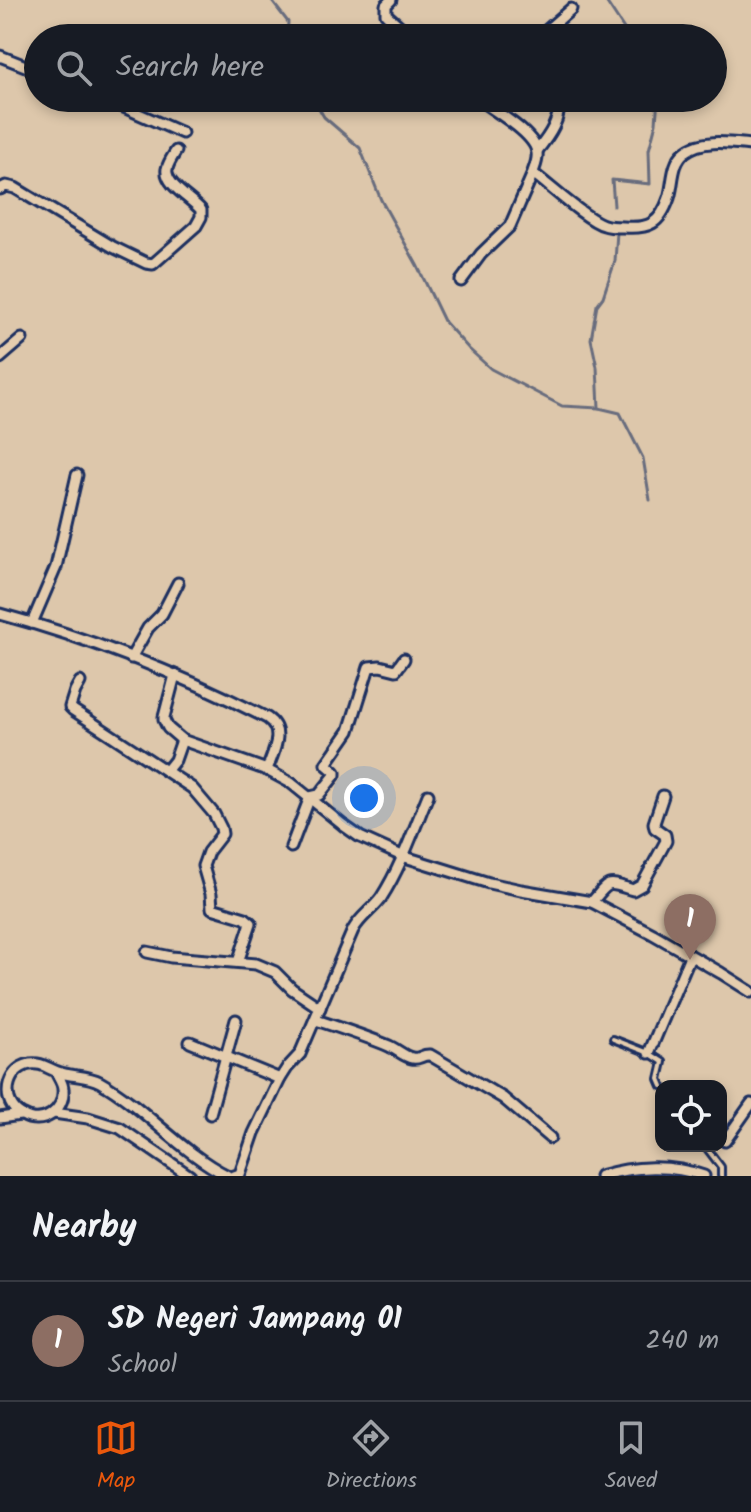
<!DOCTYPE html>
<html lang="en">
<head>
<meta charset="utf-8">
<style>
	body { margin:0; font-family:Kalam,sans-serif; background:#20242c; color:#f1f3f6 }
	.controls { position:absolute; right:24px; bottom:24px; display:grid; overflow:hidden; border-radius:16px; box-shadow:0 4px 12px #0003 }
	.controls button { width:72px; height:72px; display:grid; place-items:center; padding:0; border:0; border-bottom:2px solid #363941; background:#171b24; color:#f1f3f6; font:40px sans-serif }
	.you { position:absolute; left:364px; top:798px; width:28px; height:28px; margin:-20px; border:6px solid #fff; border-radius:50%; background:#1a73e8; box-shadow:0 0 0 12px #1a73e833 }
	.badge { display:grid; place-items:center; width:52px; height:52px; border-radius:50%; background:#ea580c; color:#fff; font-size:26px; font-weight:700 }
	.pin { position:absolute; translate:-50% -66px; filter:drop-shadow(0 2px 4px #0008) }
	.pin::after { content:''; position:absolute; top:42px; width:28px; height:24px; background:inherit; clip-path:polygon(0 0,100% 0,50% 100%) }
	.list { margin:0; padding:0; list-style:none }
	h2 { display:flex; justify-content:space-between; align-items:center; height:104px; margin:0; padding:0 32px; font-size:34px }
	h2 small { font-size:26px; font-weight:400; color:#9ea1a6 }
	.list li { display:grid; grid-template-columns:52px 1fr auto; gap:24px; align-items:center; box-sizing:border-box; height:120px; padding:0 32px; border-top:2px solid #363941 }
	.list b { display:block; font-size:30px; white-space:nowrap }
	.list p { margin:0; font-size:26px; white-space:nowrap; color:#9ea1a6 }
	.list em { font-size:26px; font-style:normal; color:#9ea1a6 }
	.icon { flex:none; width:44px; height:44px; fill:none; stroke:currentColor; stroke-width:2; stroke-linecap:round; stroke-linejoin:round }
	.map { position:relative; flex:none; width:751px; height:1176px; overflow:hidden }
	.search { position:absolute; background:#171b24; box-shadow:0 4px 12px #0003; left:24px; right:24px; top:24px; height:88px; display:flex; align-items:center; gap:20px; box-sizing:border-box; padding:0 28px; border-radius:44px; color:#9ea1a6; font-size:30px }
	.sheet { height:224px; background:#171b24 }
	nav { display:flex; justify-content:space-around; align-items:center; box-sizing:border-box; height:112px; border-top:2px solid #363941; background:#171b24; font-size:22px; color:#9ea1a6 }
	nav a { display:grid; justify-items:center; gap:4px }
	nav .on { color:#ea580c }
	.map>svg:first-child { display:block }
</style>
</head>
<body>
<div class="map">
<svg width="751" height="1176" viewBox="0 0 751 1176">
	<rect width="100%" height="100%" fill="#ddc7ab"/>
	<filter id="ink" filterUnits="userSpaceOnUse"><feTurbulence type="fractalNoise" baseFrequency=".0125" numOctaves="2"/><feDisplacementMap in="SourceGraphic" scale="16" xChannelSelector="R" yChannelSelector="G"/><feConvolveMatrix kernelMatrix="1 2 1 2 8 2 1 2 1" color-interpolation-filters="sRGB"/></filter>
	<g filter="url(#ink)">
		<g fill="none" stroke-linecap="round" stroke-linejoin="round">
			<g stroke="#676c7d" stroke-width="3">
				<path d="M271,0L288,22L287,38"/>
				<path d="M605,0L630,38"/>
				<path d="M313,98L324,117L360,148L381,200L417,265L444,321L469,349L491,369L562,406L599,408L620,413L643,458L650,500"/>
				<path d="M614,206L612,180L650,184L649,150L656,123L658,98"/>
				<path d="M599,408L597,367L591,339L597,305L603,297L615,261L617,232"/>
			</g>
			<g stroke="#1b2f5e" stroke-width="10">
				<g id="lane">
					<path d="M613,1039L649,1053L663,1062L659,1079L662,1086"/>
					<path d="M705,1146L721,1167V1176"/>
				</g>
			</g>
			<g stroke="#1b2f5e" stroke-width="15">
				<g id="street">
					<path d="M391,0L386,5V14L413,38"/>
					<path d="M538,38L571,9"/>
					<path d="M0,56L38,71"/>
					<path d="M103,98L182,133"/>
					<path d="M477,98C493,110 536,134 537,153C538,160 535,166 533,172L534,174C550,186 588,221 604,225C609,227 617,227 623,227C649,229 660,224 669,198C674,183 671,163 685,152C702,138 731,143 751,145"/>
					<path d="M537,151C550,135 561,119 559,98"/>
					<path d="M0,189L6,186L15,188L113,247L146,263L153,264L196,226L201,217V210C192,199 164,184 167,169C168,163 173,156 176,151"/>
					<path d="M461,281L481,254L510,226L533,173"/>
					<path d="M0,358L22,339"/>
					<path d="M0,614C93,639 182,675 267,718C286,731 273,752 267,770L291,783L343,825L360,837L402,856L489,883L521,890L592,902L653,934L721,973L751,992"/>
					<path d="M32,623L56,567L77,475"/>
					<path d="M131,658L148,628L162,614L178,583"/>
					<path d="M175,675L164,717V720L168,728L182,740L267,770"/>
					<path d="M80,682L75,691L70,707L73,710L192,788L214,814L221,828L222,834L208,852L203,866L211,894L212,908L245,918L251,923L238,962"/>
					<path d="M167,770L175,760L182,740"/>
					<path d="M291,847L310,797L319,795L335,775V772L326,764L349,731L369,667L380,666L396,670L404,659"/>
					<path d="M592,902C610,880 607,882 633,890L642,885L666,841L665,835L655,828L654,823L663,796"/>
					<path d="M147,952L171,957L256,964L275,972L292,989L320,1008"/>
					<path d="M316,1020C340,1028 365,1036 389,1046C396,1049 405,1057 412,1058C419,1060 422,1054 430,1055L503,1098L550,1138"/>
					<path d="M190,1042L280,1079"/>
					<path d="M649,1053L690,956"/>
					<path d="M56,1072C59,1078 63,1083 63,1089C65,1111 42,1127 22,1115C0,1103 5,1069 30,1064C42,1062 48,1069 58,1072C72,1077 87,1075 100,1082C146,1108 180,1152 228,1176"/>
					<path d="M54,1113L88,1118L120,1128L190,1176"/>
					<path d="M210,1114L236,1020"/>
					<path d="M0,1118L20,1115"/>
					<path d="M725,1141L751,1104"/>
					<path d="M234,1176L240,1174L254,1133L280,1079L287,1068L300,1054L353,930C360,917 372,910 381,898C401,867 414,829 428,795"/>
					<path d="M600,1176C633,1166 671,1164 704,1176"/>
				</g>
			</g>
			<use href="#lane" stroke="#e5cdae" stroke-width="4"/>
			<use href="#street" stroke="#e5cdae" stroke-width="9"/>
		</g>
	</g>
</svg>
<div class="controls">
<button><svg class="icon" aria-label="locate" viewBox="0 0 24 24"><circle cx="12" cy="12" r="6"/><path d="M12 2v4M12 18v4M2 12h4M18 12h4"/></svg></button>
</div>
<div class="you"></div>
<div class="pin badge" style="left:690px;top:960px;background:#8d6e63">1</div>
<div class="search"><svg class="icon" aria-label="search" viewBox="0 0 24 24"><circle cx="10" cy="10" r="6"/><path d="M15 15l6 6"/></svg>Search here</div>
</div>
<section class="sheet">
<h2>Nearby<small></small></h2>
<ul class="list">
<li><span class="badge" style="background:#8d6e63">1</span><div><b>SD Negeri Jampang 01</b><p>School</p></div><em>240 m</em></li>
</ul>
</section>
<nav>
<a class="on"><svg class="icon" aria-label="map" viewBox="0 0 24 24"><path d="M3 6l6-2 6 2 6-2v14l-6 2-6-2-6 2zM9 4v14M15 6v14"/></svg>Map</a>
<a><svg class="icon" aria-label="directions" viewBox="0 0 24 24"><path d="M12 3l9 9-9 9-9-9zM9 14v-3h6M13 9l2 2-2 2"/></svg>Directions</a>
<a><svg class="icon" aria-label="saved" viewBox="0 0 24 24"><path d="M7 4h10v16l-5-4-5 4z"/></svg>Saved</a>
</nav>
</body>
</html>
